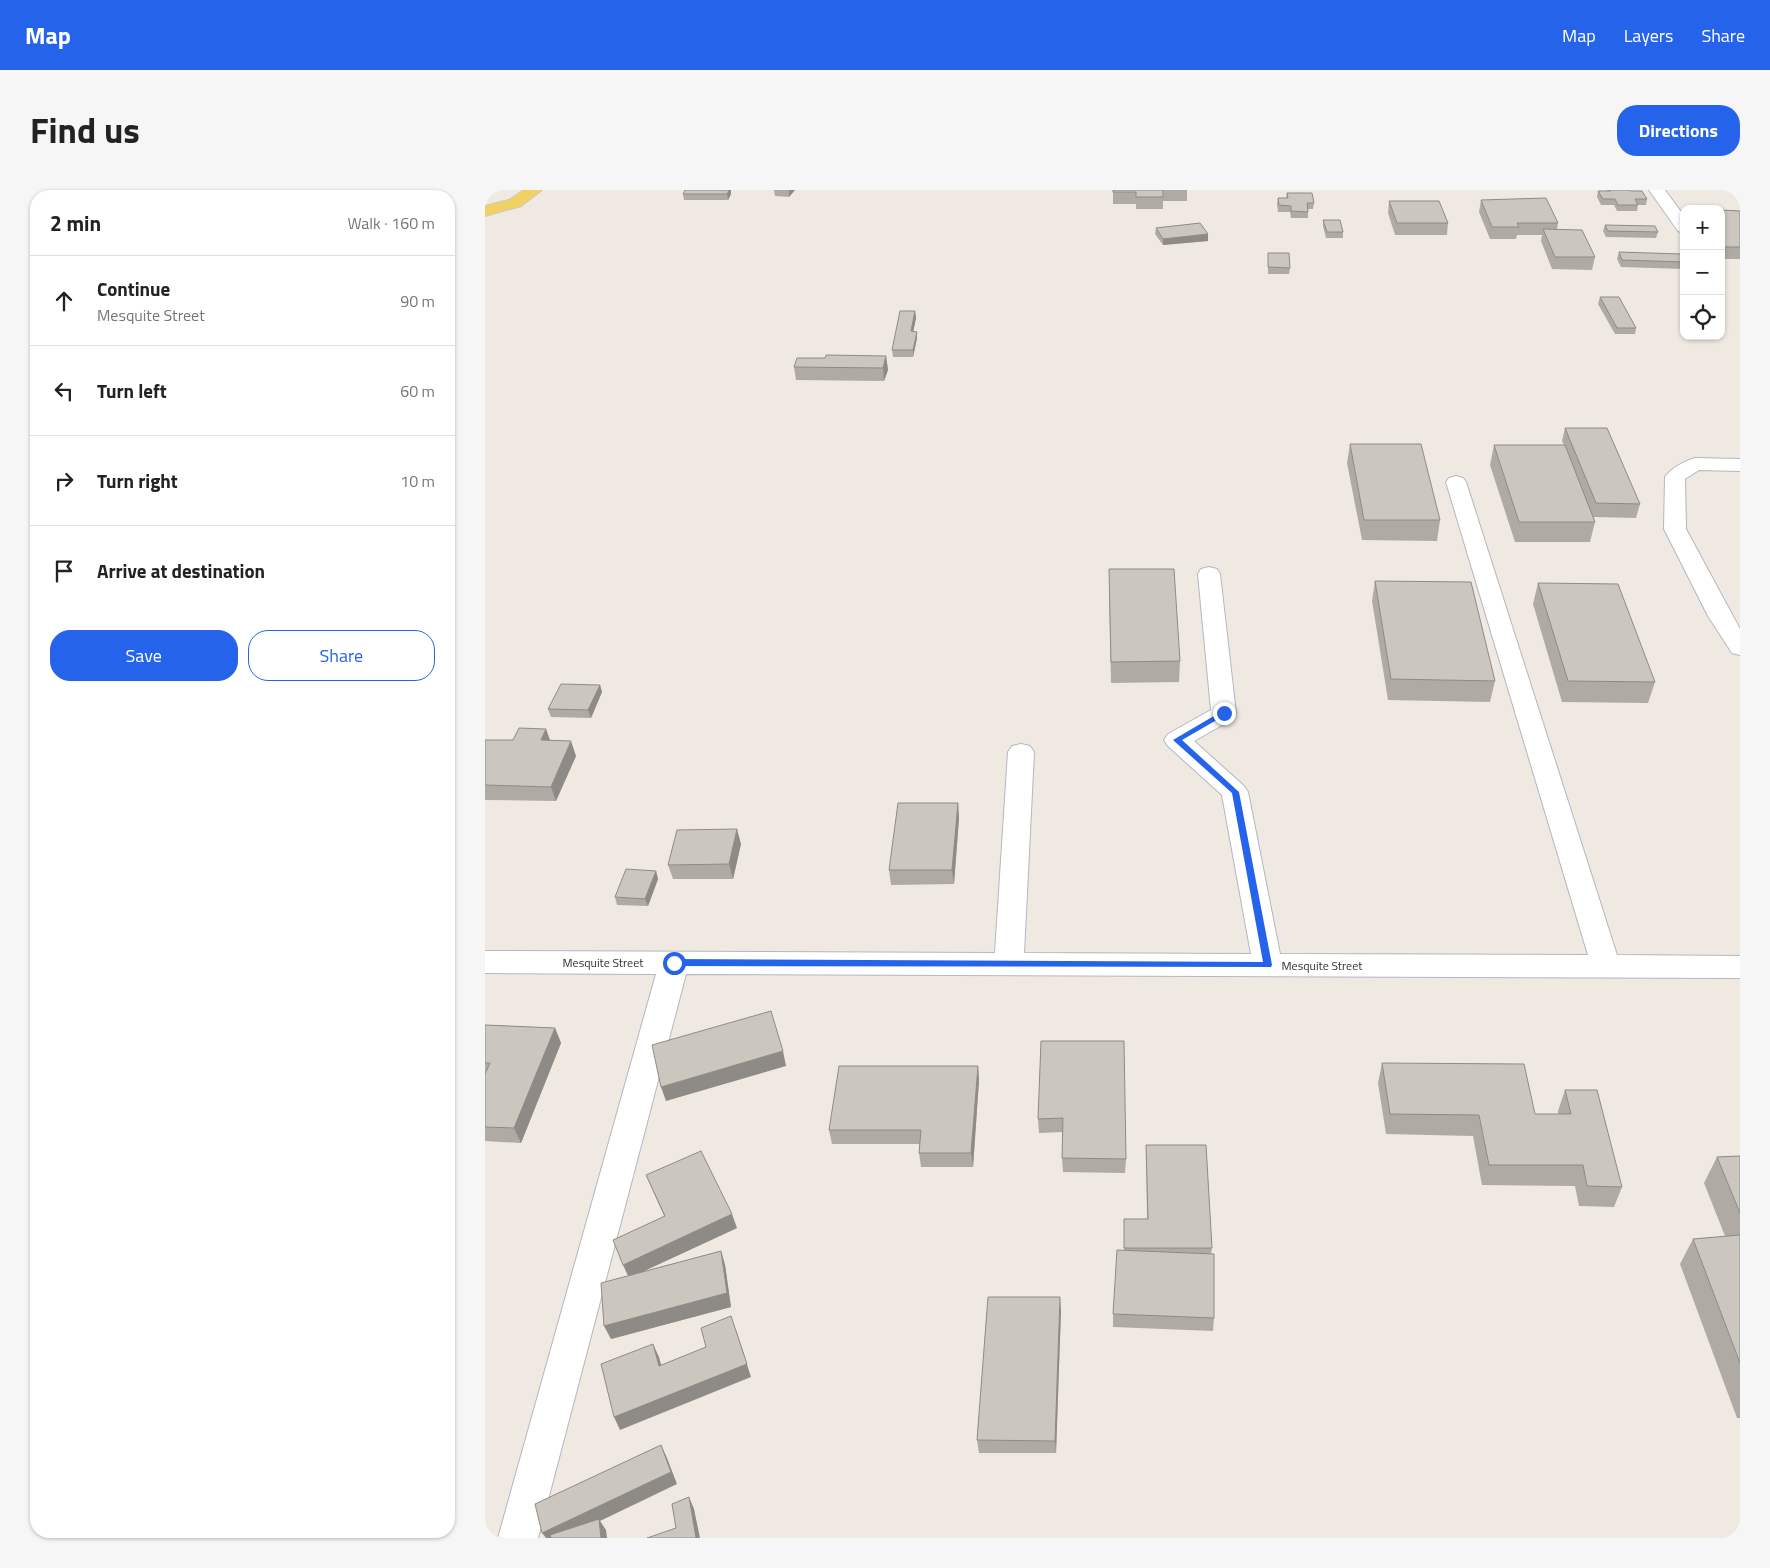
<!DOCTYPE html>
<html lang="en">
<head>
<meta charset="utf-8">
<style>
	body { margin:0; font-family:"Titillium Web",sans-serif; background:#f6f6f6; color:#222 }
	.controls { position:absolute; right:15px; top:15px; display:grid; overflow:hidden; border-radius:10px; box-shadow:0 1px 4px #0004 }
	.controls button { width:45px; height:45px; display:grid; place-items:center; padding:0; border:0; border-bottom:1px solid #e0e0e0; background:#fff; color:#222; font:25px sans-serif }
	.stop { position:absolute; width:15px; height:15px; margin:-11px; border:4px solid #2563eb; border-radius:50%; background:#fff }
	.stop.end { background:#2563eb; border-color:#fff; box-shadow:0 1px 5px #0008 }
	.list { margin:0; padding:0; list-style:none }
	h2 { display:flex; justify-content:space-between; align-items:center; height:65px; margin:0; padding:0 20px; font-size:21px }
	h2 small { font-size:16px; font-weight:400; color:#767676 }
	.list li { display:grid; grid-template-columns:32px 1fr auto; gap:15px; align-items:center; box-sizing:border-box; height:90px; padding:0 20px; border-top:1px solid #e0e0e0 }
	.list b { display:block; font-size:19px; white-space:nowrap }
	.list p { margin:0; font-size:16px; white-space:nowrap; color:#767676 }
	.list em { font-size:16px; font-style:normal; color:#767676 }
	.actions { display:flex; gap:10px; padding:15px 20px }
	.actions a { flex:1; padding:11px 0; border:1px solid #2563eb; border-radius:20px; text-align:center; font-size:18px; color:#2563eb }
	.actions .main { background:#2563eb; color:#fff }
	.icon { flex:none; width:28px; height:28px; fill:none; stroke:currentColor; stroke-width:2; stroke-linecap:round; stroke-linejoin:round }
	.map { position:relative; flex:none; width:1255px; height:1348px; overflow:hidden; border-radius:20px }
	header { display:flex; align-items:center; gap:30px; box-sizing:border-box; height:70px; padding:0 25px; background:#2563eb; color:#fff }
	header strong { font-size:24px }
	nav { display:flex; gap:28px; margin-inline-start:auto; font-size:18px }
	.intro { display:flex; align-items:center; justify-content:space-between; box-sizing:border-box; height:120px; padding:0 30px }
	h1 { margin:0; font-size:35px }
	.button { padding:12px 22px; border-radius:20px; background:#2563eb; color:#fff; font-size:18px; font-weight:700 }
	main { display:flex; gap:30px; padding:0 30px }
	aside { flex:1; background:#fff; border-radius:20px; box-shadow:0 1px 4px #0004 }
	.map>svg:first-child { display:block }
</style>
</head>
<body>
<header>
<strong>Map</strong>
<nav><a>Map</a><a>Layers</a><a>Share</a></nav>
</header>
<div class="intro"><h1>Find us</h1><a class="button">Directions</a></div>
<main>
<aside>
<h2>2 min<small>Walk · 160 m</small></h2>
<ul class="list">
<li><svg class="icon" aria-label="ahead" viewBox="0 0 24 24"><path d="M12 20V5M6 11l6-6 6 6"/></svg><div><b>Continue</b><p>Mesquite Street</p></div><em>90 m</em></li>
<li><svg class="icon" aria-label="left" viewBox="0 0 24 24"><path d="M17 20v-9H6M10 6l-5 5 5 5"/></svg><div><b>Turn left</b></div><em>60 m</em></li>
<li><svg class="icon" aria-label="right" viewBox="0 0 24 24"><path d="M7 20v-9h11M14 6l5 5-5 5"/></svg><div><b>Turn right</b></div><em>10 m</em></li>
<li><svg class="icon" aria-label="arrive" viewBox="0 0 24 24"><path d="M6 21V4h12l-3 4 3 4H6"/></svg><div><b>Arrive at destination</b></div></li>
</ul>
<div class="actions"><a class="main">Save</a><a>Share</a></div>
</aside>
<div class="map">
<svg width="1255" height="1348" viewBox="0 0 1255 1348">
	<rect width="100%" height="100%" fill="#efe9e1"/>
	<g fill="none" stroke-linecap="round" stroke-linejoin="round">
		<g stroke="#b4b7c1" stroke-width="2">
			<g id="minor">
				<path d="M1164,0H1180L1199,26V43L1193,41Z"/>
				<path d="M1210,268L1255,269V281L1214,280L1200,289L1201,339L1255,439V465L1247,463L1223,426L1179,339L1180,287C1186,278 1200,271 1210,268Z"/>
				<path d="M971,286L978,288L981,292L1132,765L1255,766V788L201,784L53,1348H13L171,784L0,783V761L510,763L523,562L527,556L536,554L545,556L549,562L539,763L766,764L737,605L683,556L679,550L683,544L726,520L713,384L716,379L724,377L732,379L735,384L751,523L748,529L709,551L759,596L763,602L795,764L1103,765L961,292L964,288Z"/>
			</g>
		</g>
		<g stroke="#c9c9c9" stroke-width="2">
			<path id="major" d="M39,0H57L36,16L0,26V16L24,10Z"/>
		</g>
		<use href="#minor" fill="#fff" fill-rule="evenodd"/>
		<use href="#major" fill="#f2d163" fill-rule="evenodd"/>
	</g>
	<g fill="#afaba4">
		<path d="M289,0H310L304,7L290,6Z"/>
		<path d="M628,0H702V11H678V19H651V14H628Z"/>
		<path d="M1122,0H1144L1145,1L1162,9L1161,15H1153L1152,21H1132L1129,15H1116L1112,7L1113,1H1122Z"/>
		<path d="M802,3L829,13L828,19H823V28H806L805,22H793L792,14L793,8H801Z"/>
		<path d="M198,4H246L243,10H199Z"/>
		<path d="M996,10L1073,33L1072,39L1110,67L1107,80L1067,79L1056,51L1057,45H1032L1031,49H1005L994,22Z"/>
		<path d="M904,11L963,33L962,45H910L903,23Z"/>
		<path d="M1236,20L1255,21V69H1236Z"/>
		<path d="M838,30L858,42V48H841L838,36Z"/>
		<path d="M1120,35L1173,42L1171,48L1121,47L1118,41Z"/>
		<path d="M671,38L723,44V51L678,55L670,44Z"/>
		<path d="M1134,62L1199,67V79L1136,77L1132,69Z"/>
		<path d="M783,63L805,78L804,84H783Z"/>
		<path d="M1115,107L1151,138L1150,144H1130L1113,114Z"/>
		<path d="M430,121L431,128L428,141L432,148L428,167H408L407,160Z"/>
		<path d="M401,166L403,180L399,191L311,190L309,177L340,168Z"/>
		<path d="M1080,238L1155,314L1151,328L1109,327L1110,332L1105,352H1030L1005,275L1009,255H1079L1077,251Z"/>
		<path d="M865,254L955,330L952,351L877,350L862,273Z"/>
		<path d="M890,391L1010,491L1005,512L903,510L887,411Z"/>
		<path d="M1053,393L1170,492L1163,513L1077,512L1048,414Z"/>
		<path d="M624,400L695,471L694,492L626,493Z"/>
		<path d="M115,495L117,502L106,528L66,527L63,519Z"/>
		<path d="M61,539L65,551L91,566L71,611L0,610V550H28Z"/>
		<path d="M473,613L474,628L469,694L406,695L404,680Z"/>
		<path d="M256,654L248,689H188L183,675Z"/>
		<path d="M171,681L173,689L163,716L132,715L130,707Z"/>
		<path d="M0,835L70,838L76,853L36,953L0,951Z"/>
		<path d="M556,851L641,969L640,983L578,982L577,968L578,942L554,943L553,929Z"/>
		<path d="M897,873L1050,924H1073V921L1080,900L1137,997L1129,1017L1094,1016L1090,996L997,995L988,946L901,944L893,893Z"/>
		<path d="M493,876L494,890L488,977H436L434,963L435,954H347L344,940Z"/>
		<path d="M661,955L727,1058L726,1064L729,1128L728,1141L628,1137V1124L639,1060V1029H662Z"/>
		<path d="M1255,966V1228H1252L1195,1074L1208,1049L1240,1046L1219,993L1232,967Z"/>
		<path d="M161,985L252,1038L157,1082L236,1061L240,1075L246,1117L126,1149L143,1086L179,1026L167,999Z"/>
		<path d="M576,1120L571,1263H494L492,1250Z"/>
	</g>
	<g fill="#8e8b86">
		<path d="M244,0H246V4L243,10L242,4Z"/>
		<path d="M304,0H310L304,7Z"/>
		<path d="M723,44V51L678,55V49Z"/>
		<path d="M430,121L431,128L427,148L426,141Z"/>
		<path d="M432,142V148L428,167V160Z"/>
		<path d="M401,166L403,180L399,191L398,178Z"/>
		<path d="M115,495L117,502L106,528L103,520Z"/>
		<path d="M61,539L66,553L56,550Z"/>
		<path d="M86,551L91,566L71,611L66,597Z"/>
		<path d="M473,613L474,628L469,694L467,680Z"/>
		<path d="M252,639L256,654L248,689L244,674Z"/>
		<path d="M171,681L173,689L163,716L160,709Z"/>
		<path d="M70,838L76,853L36,953L29,938Z"/>
		<path d="M298,861L301,876L181,911L176,897Z"/>
		<path d="M493,876L494,890L488,977L486,963Z"/>
		<path d="M247,1024L252,1038L144,1088L138,1075Z"/>
		<path d="M236,1061L240,1075L246,1117L126,1149L119,1136Z"/>
		<path d="M575,1107L576,1120L571,1263L570,1251Z"/>
		<path d="M251,1140L266,1187L135,1240L129,1227Z"/>
		<path d="M168,1154L174,1167L180,1189L174,1176Z"/>
		<path d="M176,1255L182,1268L192,1294L115,1331L121,1340L122,1348H61L57,1343Z"/>
		<path d="M204,1307L209,1319L215,1348H211Z"/>
	</g>
	<g fill="#cbc7bf" stroke="#8e8b86">
		<path d="M200,0H244L242,4H198Z"/>
		<path d="M628,0H678V7H651V2H628Z"/>
		<path d="M1125,0H1144L1145,1H1157L1162,9H1150L1153,15H1133L1130,9H1118L1113,1H1126Z"/>
		<path d="M802,3H827L829,13H822L823,22L806,21V16L794,15L793,8H803Z"/>
		<path d="M1061,8L1073,33H1032L1034,37H1007L996,10Z"/>
		<path d="M904,11H954L963,33H912Z"/>
		<path d="M1236,20L1255,21V57H1237L1236,55V47H1237L1236,46Z"/>
		<path d="M838,30H855L858,42H842Z"/>
		<path d="M715,33L723,44L678,49L671,38Z"/>
		<path d="M1120,35L1170,36L1173,42L1123,41Z"/>
		<path d="M1058,39L1097,40L1110,67H1070Z"/>
		<path d="M1134,62L1197,64L1199,67V72L1137,70Z"/>
		<path d="M783,63H804L805,78L783,77Z"/>
		<path d="M1115,107H1134L1151,138H1132Z"/>
		<path d="M415,121H430L426,141L432,142L428,160H407Z"/>
		<path d="M341,165L401,166L398,178L309,177L312,168H340Z"/>
		<path d="M1080,238H1122L1155,314L1111,313Z"/>
		<path d="M865,254H936L955,330H879Z"/>
		<path d="M1009,255H1080L1110,332H1034Z"/>
		<path d="M624,379H689L695,471L626,472Z"/>
		<path d="M890,391L986,392L1010,491L906,489Z"/>
		<path d="M1053,393L1133,394L1170,492L1083,491Z"/>
		<path d="M76,494L115,495L103,520L63,519Z"/>
		<path d="M34,538L61,539L56,550L86,551L66,597L0,595V550H28Z"/>
		<path d="M413,613H473L467,680H404Z"/>
		<path d="M252,639L244,674L183,675L192,640Z"/>
		<path d="M141,679L171,681L160,709L130,707Z"/>
		<path d="M286,821L298,861L176,897L167,855Z"/>
		<path d="M0,835L70,838L29,938L0,937V884L5,873H0Z"/>
		<path d="M556,851H639L641,969L577,968L578,928L553,929Z"/>
		<path d="M897,873L1039,874L1050,924H1086L1080,900H1112L1137,997L1102,996L1098,975H1004L994,925L905,924Z"/>
		<path d="M354,876H493L486,963H434L436,940H344Z"/>
		<path d="M661,955H721L727,1058H639V1029H663Z"/>
		<path d="M216,961L247,1024L138,1075L128,1050L180,1026L161,985Z"/>
		<path d="M1255,966V1023L1232,967Z"/>
		<path d="M1255,1045V1173L1208,1049Z"/>
		<path d="M632,1060L729,1064V1128L628,1124Z"/>
		<path d="M236,1061L242,1103L119,1136L116,1093Z"/>
		<path d="M503,1107H575L570,1251L492,1250Z"/>
		<path d="M246,1126L262,1174L129,1227L116,1174L168,1154L174,1176L221,1157L216,1138Z"/>
		<path d="M176,1255L186,1282L57,1343L50,1314Z"/>
		<path d="M204,1307L211,1348H162L191,1338L187,1314Z"/>
		<path d="M114,1329L116,1348H66L65,1345Z"/>
	</g>
	<path fill="#2563eb" d="M739,520L743,523L742,524L697,550L754,602L787,775L786,777L189,776L184,773L189,769L778,772L747,603L688,550Z"/>
	<g text-anchor="middle" dominant-baseline="central" stroke-width="4" stroke-linejoin="round" paint-order="stroke">
		<g font-size="12" fill="#2e2e2e" stroke="#fff">
			<text x="118" y="772">Mesquite Street</text>
			<text x="837" y="775">Mesquite Street</text>
		</g>
	</g>
</svg>
<div class="controls">
<button>+</button>
<button>−</button>
<button><svg class="icon" aria-label="locate" viewBox="0 0 24 24"><circle cx="12" cy="12" r="6"/><path d="M12 2v4M12 18v4M2 12h4M18 12h4"/></svg></button>
</div>
<div class="stop" style="left:189px;top:773px"></div>
<div class="stop end" style="left:739px;top:523px"></div>
</div>
</main>
</body>
</html>
